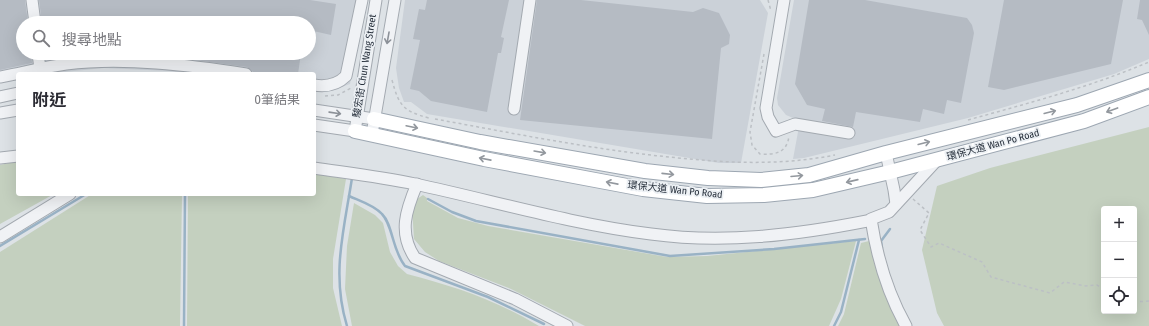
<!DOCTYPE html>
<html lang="zh-TW">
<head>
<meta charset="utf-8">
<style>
	body { margin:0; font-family:"Fira Sans Condensed","Noto Sans TC",sans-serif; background:#f7f7f7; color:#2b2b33 }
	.controls { position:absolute; right:12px; bottom:12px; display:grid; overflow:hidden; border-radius:4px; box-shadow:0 4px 16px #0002 }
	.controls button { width:36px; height:36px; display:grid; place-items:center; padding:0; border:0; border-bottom:1px solid #e1e1e2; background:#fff; color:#2b2b33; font:20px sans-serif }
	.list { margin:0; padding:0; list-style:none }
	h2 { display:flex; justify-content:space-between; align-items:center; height:52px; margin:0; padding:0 16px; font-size:17px }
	h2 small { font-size:13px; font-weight:400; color:#7c7c81 }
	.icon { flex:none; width:22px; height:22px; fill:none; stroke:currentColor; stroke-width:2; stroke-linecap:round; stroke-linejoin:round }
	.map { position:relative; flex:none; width:1149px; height:326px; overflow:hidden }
	.search { position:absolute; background:#fff; box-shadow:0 4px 16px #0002; left:16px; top:16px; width:300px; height:44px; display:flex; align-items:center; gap:10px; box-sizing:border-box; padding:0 14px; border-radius:22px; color:#7c7c81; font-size:15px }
	.panel { position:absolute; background:#fff; box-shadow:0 4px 16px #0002; left:16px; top:72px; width:300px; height:124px; border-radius:4px }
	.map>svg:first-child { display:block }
</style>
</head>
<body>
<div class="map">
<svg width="1149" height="326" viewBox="0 0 1149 326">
	<rect width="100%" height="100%" fill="#dde2e6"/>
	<g fill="#cbd1d8" fill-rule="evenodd">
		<path d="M0,0H367L350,84L327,92L314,90V74H192L169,71L104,68L44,74H18V80L0,83ZM23,23H309V53H23Z"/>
		<path d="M405,0H760L768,13L741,163H719L427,114L411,102H404L399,88L396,68Z"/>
		<path d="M794,0H1149V59L1114,74L968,118L804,158L793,159L800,121L786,115L778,105L777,98Z"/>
	</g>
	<g fill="#c4d0bf" fill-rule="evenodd">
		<path d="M1149,127V326H944L937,313L922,250L937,186L990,168ZM1104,209H1134V311H1104Z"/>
		<path d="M18,161V194H54L0,224V165Z"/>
		<path d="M314,173L346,179L333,259V288L342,326H187L188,194H314Z"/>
		<path d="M92,194H182L180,326H0V252Z"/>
		<path d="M423,195L427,198V201L458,218L488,226L667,257L707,256L856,241L841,299L829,326H585L511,289L439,261L425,252L414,239L412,208L414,201Z"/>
		<path d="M354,203L375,215L383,223L390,252L398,266L407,274C457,287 495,300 539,326H352L345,289L347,246Z"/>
		<path d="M869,241L879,276L902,326H838L844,314L861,243Z"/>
	</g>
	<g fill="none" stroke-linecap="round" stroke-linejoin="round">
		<g stroke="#99b2c5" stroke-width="2.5">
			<path d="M349,196C360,201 374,205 382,214C393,225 392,250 405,266L488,297L544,324"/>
			<path d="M428,199L452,212L476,221L670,256L774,249L865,239"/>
			<path d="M0,246L86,194"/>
			<path d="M882,248L881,241L890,229"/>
			<path d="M184,326L185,194"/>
			<path d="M347,326C331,274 344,230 352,178"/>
			<path d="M834,326L841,312L859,240"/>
		</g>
	</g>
	<g fill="#b5bbc3">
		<path d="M0,0H25L28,23H23V53H31L32,63L0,70Z"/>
		<path d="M39,0H310L336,4L331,35L309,30V23H42Z"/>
		<path d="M427,0H509L501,37L504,38L501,53H498L487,112L431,101L419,91L410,89L420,40L413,39L419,9L425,10Z"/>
		<path d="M537,0H581L693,12L703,8L719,13L730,35L729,44L721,48L712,139L520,120Z"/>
		<path d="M809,0H865L967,18L972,25L974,33L961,103L947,100L944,114L923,109L920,122L856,112L853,127L822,121L825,109L807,105L795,84Z"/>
		<path d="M1004,0H1123L1111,64L1004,90L988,87Z"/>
		<path d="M1140,0H1149V35L1142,20L1137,19Z"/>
		<path d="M45,53H107V54L65,57L46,60Z"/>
		<path d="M133,53H301L298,74H265L253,72L247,67L180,58L133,55Z"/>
	</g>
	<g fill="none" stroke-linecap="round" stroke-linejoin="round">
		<g stroke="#a3a9b0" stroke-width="13">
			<g id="minor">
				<path d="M32,0L35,23"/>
				<path d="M784,0L766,108L768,117L776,131L795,124L849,133"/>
				<path d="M38,53L40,69"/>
				<path d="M0,77C22,73 44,67 66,64C124,57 189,65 246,74"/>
				<path d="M314,85C326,87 337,85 346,76L362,0"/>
				<path d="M0,97L18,93"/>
				<path d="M514,109L530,0"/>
				<path d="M314,110L374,119"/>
				<path d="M0,113L18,110"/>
				<path d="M314,125L355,131L376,0"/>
				<path d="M372,134L395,0"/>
				<path d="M886,153L894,190L896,204"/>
				<path d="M0,158L18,156"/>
				<path d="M314,168C348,173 382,177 415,184C494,201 571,224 651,234C723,244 796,235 867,221"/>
				<path d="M417,184C406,210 398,233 415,258L515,299L567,326"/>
				<path d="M0,237L70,194"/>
				<path d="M906,326C887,292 877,258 871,219L889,212L937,160"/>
			</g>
		</g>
		<g stroke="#9da7b2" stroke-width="16">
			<g id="major">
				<path d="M374,119L480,142L645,171L708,178L761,180L809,175L886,153L1077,105L1149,80"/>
				<path d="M355,131L484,159L643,189L707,196L764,195L813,190L890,172L1084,121L1149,97"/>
			</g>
		</g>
		<g stroke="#bcc0c5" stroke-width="1.5" stroke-dasharray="3 3" stroke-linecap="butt">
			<path d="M768,0L771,11"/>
			<path d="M764,54L750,132L752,145L760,154C775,155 787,153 789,136"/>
			<path d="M392,80C399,106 403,111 429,118"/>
			<path d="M325,96L338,95L351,88"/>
			<path d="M435,119C512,133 590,149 669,157C725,163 779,166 835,155"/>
			<path d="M968,120C1029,103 1090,87 1149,62"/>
			<path d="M913,199L929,213L920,230L931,247L939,243L982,262L991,277L1050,293L1064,282L1086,286L1097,285L1104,290"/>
			<path d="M1134,302L1149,301"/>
		</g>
		<use href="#minor" stroke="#f0f2f5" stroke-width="11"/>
		<use href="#major" stroke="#fff" stroke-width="14"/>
	</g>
	<defs><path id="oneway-shaft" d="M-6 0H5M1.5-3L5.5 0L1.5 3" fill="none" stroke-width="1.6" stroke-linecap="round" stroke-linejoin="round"/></defs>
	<g stroke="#8c9198">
		<use href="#oneway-shaft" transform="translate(388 38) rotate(100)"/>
		<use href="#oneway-shaft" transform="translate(335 113) rotate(8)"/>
	</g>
	<g stroke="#93989e">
		<use href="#oneway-shaft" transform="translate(1112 110) rotate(160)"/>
		<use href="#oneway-shaft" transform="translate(1050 112) rotate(-14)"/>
		<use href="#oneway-shaft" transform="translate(412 127) rotate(12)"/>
		<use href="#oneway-shaft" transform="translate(924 143) rotate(-14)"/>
		<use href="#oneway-shaft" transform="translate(540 152) rotate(10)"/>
		<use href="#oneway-shaft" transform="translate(485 159) rotate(-169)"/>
		<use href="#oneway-shaft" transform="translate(668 174) rotate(6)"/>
		<use href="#oneway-shaft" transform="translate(797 176) rotate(-5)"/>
		<use href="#oneway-shaft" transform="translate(852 181) rotate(167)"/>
		<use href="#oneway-shaft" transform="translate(612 183) rotate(-169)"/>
	</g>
	<g text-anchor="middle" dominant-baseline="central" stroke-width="3.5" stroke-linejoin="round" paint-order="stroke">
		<g font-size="10" fill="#27303c" stroke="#ecf0f4">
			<text transform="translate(365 66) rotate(-81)">駿宏街 Chun Wang Street</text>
			<text transform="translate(993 145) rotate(-15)">環保大道 Wan Po Road</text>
			<text transform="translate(675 190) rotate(6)">環保大道 Wan Po Road</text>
		</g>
	</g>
</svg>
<div class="controls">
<button>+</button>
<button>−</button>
<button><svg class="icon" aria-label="locate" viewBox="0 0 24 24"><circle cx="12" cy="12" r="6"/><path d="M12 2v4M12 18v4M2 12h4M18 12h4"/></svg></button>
</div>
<div class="search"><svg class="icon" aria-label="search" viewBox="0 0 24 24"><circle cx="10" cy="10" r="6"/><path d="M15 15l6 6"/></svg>搜尋地點</div>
<section class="panel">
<h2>附近<small>0筆結果</small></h2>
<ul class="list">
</ul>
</section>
</div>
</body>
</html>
